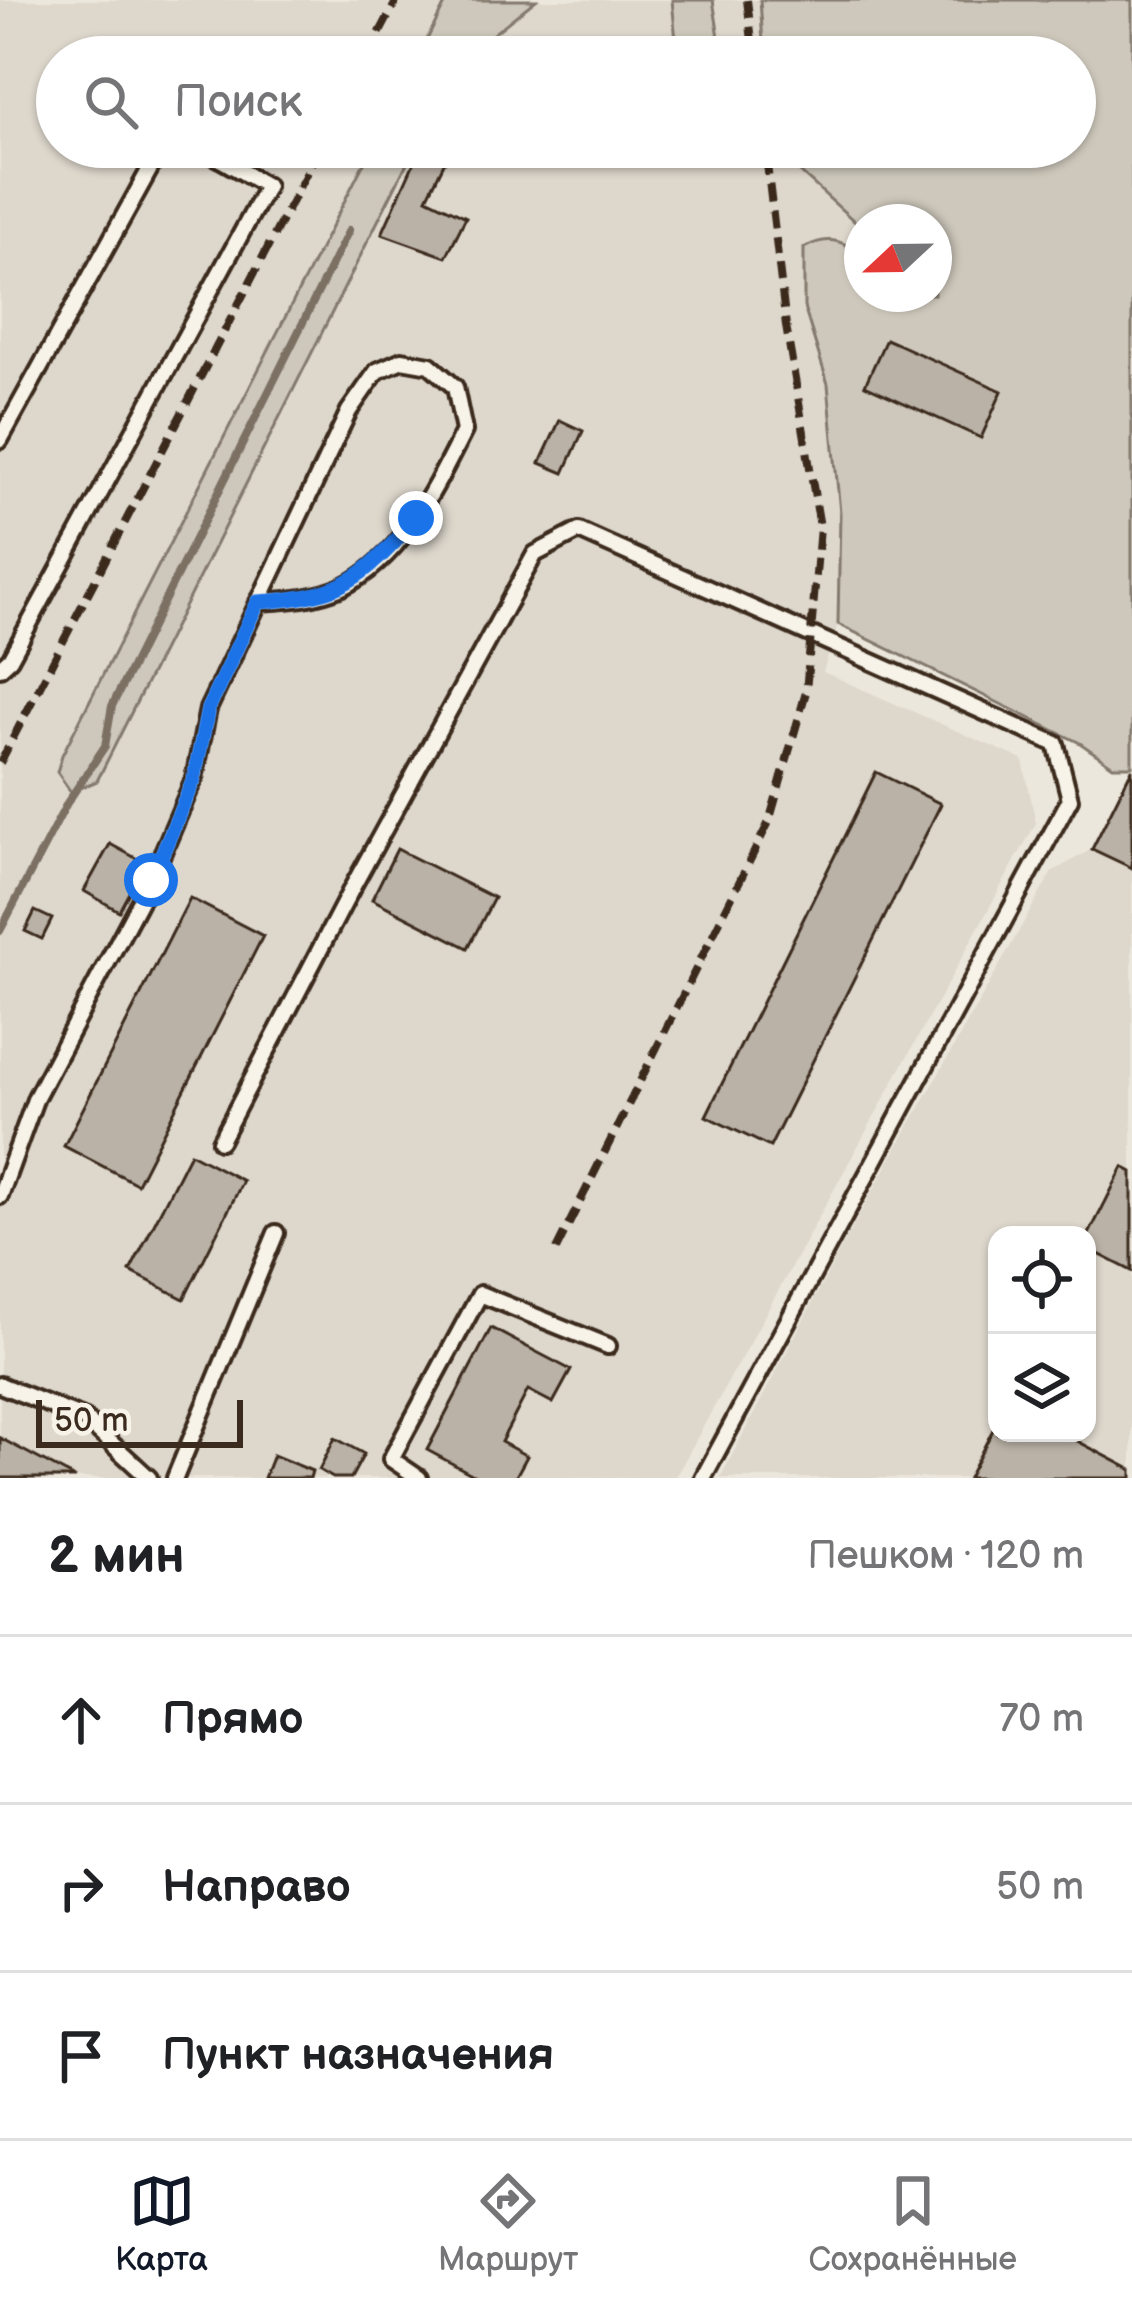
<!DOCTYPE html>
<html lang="ru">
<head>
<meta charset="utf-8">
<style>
	body { margin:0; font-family:"Balsamiq Sans",sans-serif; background:#f2f2f2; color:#202124 }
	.controls { position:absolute; right:36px; bottom:36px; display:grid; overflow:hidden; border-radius:24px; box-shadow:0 3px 9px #0004 }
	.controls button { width:108px; height:108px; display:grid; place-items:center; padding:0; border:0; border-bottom:3px solid #e0e0e0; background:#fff; color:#202124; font:60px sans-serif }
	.compass { position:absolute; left:844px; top:204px; width:108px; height:108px; border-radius:50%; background:#fff; box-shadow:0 3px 9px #0004; rotate:248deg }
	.scale { position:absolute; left:36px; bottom:30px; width:207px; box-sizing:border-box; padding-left:12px; border:6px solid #3b2a1e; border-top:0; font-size:33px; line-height:42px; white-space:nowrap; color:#3b2a1e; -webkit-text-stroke:9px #f7f3e8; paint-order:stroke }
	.stop { position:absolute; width:36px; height:36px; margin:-27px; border:9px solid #1a73e8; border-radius:50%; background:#fff }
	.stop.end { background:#1a73e8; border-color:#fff; box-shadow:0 3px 12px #0008 }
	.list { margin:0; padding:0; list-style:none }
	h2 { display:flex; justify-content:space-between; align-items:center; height:156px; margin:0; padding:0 48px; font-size:51px }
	h2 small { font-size:39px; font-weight:400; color:#757577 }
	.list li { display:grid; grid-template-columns:78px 1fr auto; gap:36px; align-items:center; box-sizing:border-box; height:168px; padding:0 48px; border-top:3px solid #e0e0e0 }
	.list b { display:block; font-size:45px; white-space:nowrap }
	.list em { font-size:39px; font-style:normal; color:#757577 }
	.icon { flex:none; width:66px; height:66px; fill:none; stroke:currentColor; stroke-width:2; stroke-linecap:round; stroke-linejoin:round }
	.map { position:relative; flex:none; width:1132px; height:1478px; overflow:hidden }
	.search { position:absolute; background:#fff; box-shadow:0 3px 9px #0004; left:36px; right:36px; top:36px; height:132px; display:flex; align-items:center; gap:30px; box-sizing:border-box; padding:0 42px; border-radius:66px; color:#757577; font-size:45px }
	.sheet { height:660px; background:#fff }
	nav { display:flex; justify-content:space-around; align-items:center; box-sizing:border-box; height:168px; border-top:3px solid #e0e0e0; background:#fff; font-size:33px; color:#757577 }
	nav a { display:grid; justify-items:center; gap:6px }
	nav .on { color:#111827 }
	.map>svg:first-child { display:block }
</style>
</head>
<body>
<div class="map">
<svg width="1132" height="1478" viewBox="0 0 1132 1478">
	<rect width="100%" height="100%" fill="#ece7dc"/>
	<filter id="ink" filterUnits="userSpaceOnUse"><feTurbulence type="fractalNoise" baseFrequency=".00833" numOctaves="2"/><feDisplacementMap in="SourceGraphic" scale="24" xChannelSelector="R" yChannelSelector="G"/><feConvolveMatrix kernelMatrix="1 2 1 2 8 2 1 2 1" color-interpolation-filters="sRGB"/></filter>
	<g filter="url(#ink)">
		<g fill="#ddd7cc" fill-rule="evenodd">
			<path d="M0,0H760L764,57H57V147H782L788,161L862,228V253L841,241L804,248V306L828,384L840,513L838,624L823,672L1023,760L1036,823L675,1478H0Z"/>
			<path d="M1092,849L1132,868V1478H720L847,1237L1052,872ZM997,1235H1087V1433H997Z"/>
		</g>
		<g fill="#cec8bc" stroke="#84796d" stroke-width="3">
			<path d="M447,0H536L464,57H418Z"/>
			<path d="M672,0H713L719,37L698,57L676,41Z"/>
			<path d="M760,0H1132V766H1113L1080,743L838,624L840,513L828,384L804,307V248C827,235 840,240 862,253V294H934V222H862V228L788,161L782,147H1075V57H764Z"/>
			<path d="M372,147H415L97,781L71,792L57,772L62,755Z"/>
		</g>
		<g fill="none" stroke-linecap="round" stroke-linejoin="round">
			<path stroke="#7c7064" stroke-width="8" d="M0,931L67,803L105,746L112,706L349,230"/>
		</g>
		<g fill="#bab2a7" stroke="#3b2a1e" stroke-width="3">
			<path d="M421,147L448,155L427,198L466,217L446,257L382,234Z"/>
			<path d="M886,339L1002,391L981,438L865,385Z"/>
			<path d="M560,420L583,431L564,473L540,463Z"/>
			<path d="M1132,769V868L1092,849Z"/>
			<path d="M876,772L941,804L770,1147L706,1116Z"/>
			<path d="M110,844L145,863L119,911L84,891Z"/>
			<path d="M397,849L494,898L468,948L372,899Z"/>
			<path d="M190,898L263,936L137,1184L64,1146Z"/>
			<path d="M35,911L52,919L42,939L25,931Z"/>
			<path d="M190,1153L243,1181L184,1299L130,1271Z"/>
			<path d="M1123,1167L1132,1172V1271L1087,1248V1238Z"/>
			<path d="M491,1328L571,1370L553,1403L528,1390L501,1442L527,1456L515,1478H479L427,1450Z"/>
			<path d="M997,1422V1433H1062L1132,1470V1478H968Z"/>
			<path d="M0,1438L75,1478H0Z"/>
			<path d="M335,1438L364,1454L351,1478H333L319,1470Z"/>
			<path d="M273,1455L312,1471L310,1478H264Z"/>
		</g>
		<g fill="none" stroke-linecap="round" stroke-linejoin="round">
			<g stroke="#3b2a1e" stroke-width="22">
				<g id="service">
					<path d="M0,440L162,147"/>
					<path d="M0,668L10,659L267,186L199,147"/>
					<path d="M220,1141L352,888L535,554L579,531L1056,744L1070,799L703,1478"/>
					<path d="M0,1196L36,1097L151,880L194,779L208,709L349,411L377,371L402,360L430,365L455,387L464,431C436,486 402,559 342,587C315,599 287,600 258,602"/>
					<path d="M0,1385L85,1419L149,1478"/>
					<path d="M175,1478L276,1233"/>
					<path d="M419,1478L391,1459L480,1294L608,1346"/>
				</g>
			</g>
			<use href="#service" stroke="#f7f3e8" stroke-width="14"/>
			<g stroke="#3b2a1e" stroke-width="8" stroke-dasharray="18 9" stroke-linecap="butt">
				<path d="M747,0L754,57"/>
				<path d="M367,57L397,0"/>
				<path d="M0,763L320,147"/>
				<path d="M556,1250L769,822L806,692L820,527L786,326L765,147"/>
			</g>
		</g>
	</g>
	<g fill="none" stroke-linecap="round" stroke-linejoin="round" filter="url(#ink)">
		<path stroke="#1a73e8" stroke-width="15" d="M151,880L194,779L208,709L258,602C341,597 362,580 416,518"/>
	</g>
</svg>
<div class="controls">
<button><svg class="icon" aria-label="locate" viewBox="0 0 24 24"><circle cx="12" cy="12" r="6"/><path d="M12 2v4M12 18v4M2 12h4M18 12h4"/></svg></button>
<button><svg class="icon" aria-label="layers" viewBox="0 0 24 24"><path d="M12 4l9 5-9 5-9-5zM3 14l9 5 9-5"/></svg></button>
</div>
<svg class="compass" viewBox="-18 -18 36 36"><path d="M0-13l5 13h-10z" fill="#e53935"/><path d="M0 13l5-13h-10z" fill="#757577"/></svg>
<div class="scale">50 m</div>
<div class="stop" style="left:151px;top:880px"></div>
<div class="stop end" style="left:416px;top:518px"></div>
<div class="search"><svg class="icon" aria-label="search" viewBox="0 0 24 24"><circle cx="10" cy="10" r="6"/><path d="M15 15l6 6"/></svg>Поиск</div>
</div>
<section class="sheet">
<h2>2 мин<small>Пешком · 120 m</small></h2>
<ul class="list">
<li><svg class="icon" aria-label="ahead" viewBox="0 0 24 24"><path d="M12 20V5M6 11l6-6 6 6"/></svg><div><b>Прямо</b></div><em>70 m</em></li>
<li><svg class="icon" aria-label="right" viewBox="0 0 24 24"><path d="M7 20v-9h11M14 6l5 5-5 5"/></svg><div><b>Направо</b></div><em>50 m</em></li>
<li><svg class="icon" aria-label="arrive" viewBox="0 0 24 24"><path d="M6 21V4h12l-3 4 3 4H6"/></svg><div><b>Пункт назначения</b></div></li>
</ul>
</section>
<nav>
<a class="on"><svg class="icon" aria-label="map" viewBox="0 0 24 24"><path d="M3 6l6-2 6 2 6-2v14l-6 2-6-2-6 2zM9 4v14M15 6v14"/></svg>Карта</a>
<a><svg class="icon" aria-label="directions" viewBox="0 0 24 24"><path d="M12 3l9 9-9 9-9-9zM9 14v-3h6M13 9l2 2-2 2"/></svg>Маршрут</a>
<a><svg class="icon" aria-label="saved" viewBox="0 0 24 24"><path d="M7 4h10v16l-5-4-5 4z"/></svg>Сохранённые</a>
</nav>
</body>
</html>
